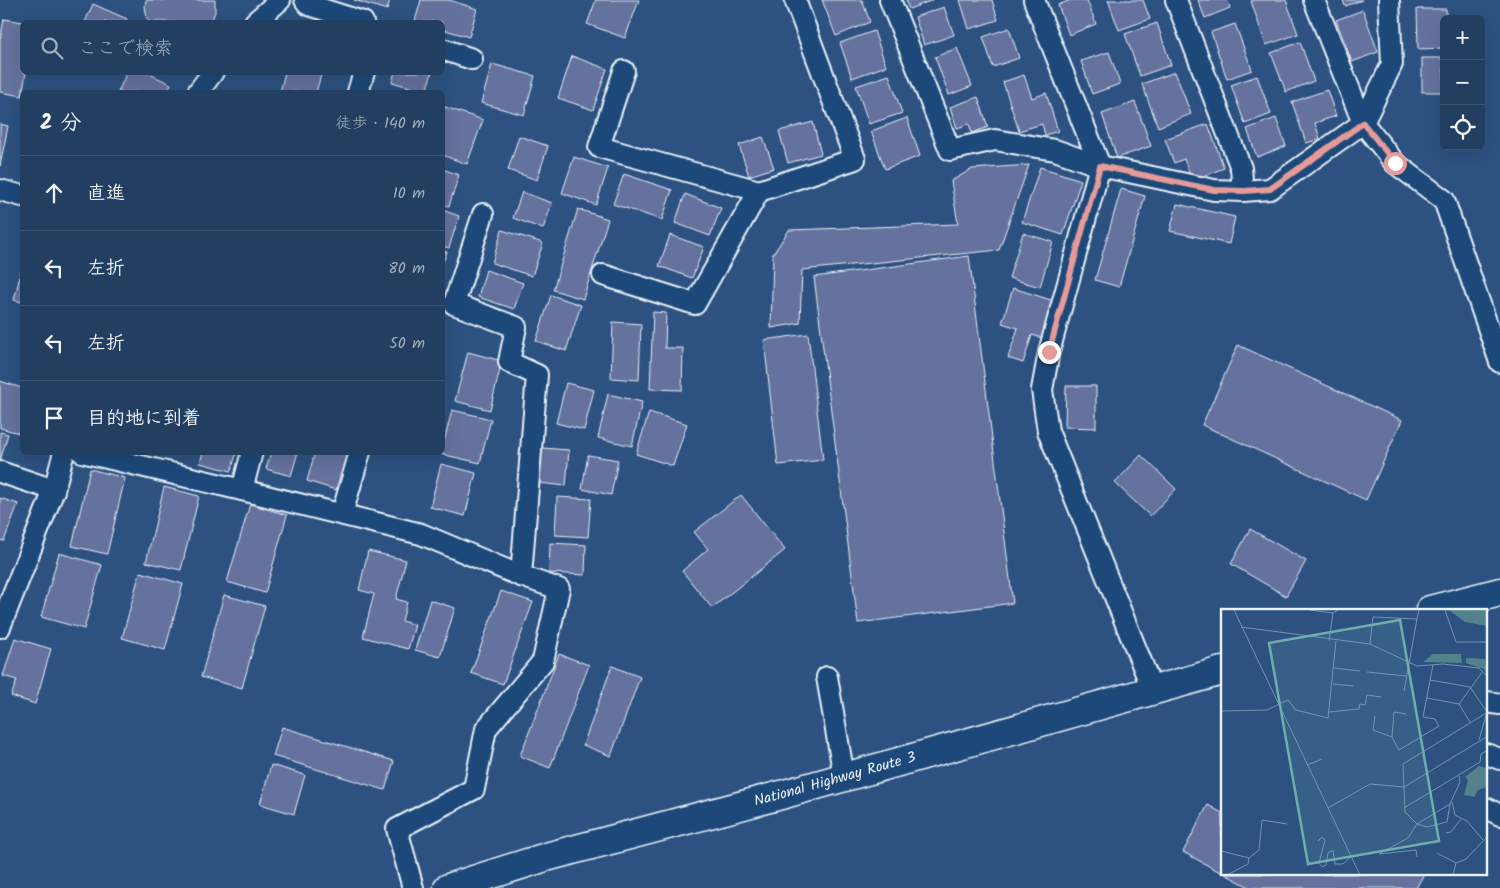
<!DOCTYPE html>
<html lang="ja">
<head>
<meta charset="utf-8">
<style>
	body { margin:0; font-family:Kalam,"Klee One",sans-serif; background:#2e496a; color:#f1f3f6 }
	.controls { position:absolute; right:15px; top:15px; display:grid; overflow:hidden; border-radius:8px; box-shadow:0 5px 20px #0002 }
	.controls button { width:45px; height:45px; display:grid; place-items:center; padding:0; border:0; border-bottom:1px solid #3f5776; background:#223e61; color:#f1f3f6; font:25px sans-serif }
	.stop { position:absolute; width:15px; height:15px; margin:-11px; border:4px solid #e69b98; border-radius:50%; background:#fff }
	.stop.end { background:#e69b98; border-color:#fff; box-shadow:0 1px 5px #0008 }
	.list { margin:0; padding:0; list-style:none }
	h2 { display:flex; justify-content:space-between; align-items:center; height:65px; margin:0; padding:0 20px; font-size:21px }
	h2 small { font-size:16px; font-weight:400; color:#a2aebd }
	.list li { display:grid; grid-template-columns:32px 1fr auto; gap:15px; align-items:center; box-sizing:border-box; height:75px; padding:0 20px; border-top:1px solid #3f5776 }
	.list b { display:block; font-size:19px; white-space:nowrap }
	.list em { font-size:16px; font-style:normal; color:#a2aebd }
	.icon { flex:none; width:28px; height:28px; fill:none; stroke:currentColor; stroke-width:2; stroke-linecap:round; stroke-linejoin:round }
	.map { position:relative; flex:none; width:1500px; height:888px; overflow:hidden }
	.search { position:absolute; background:#223e61; box-shadow:0 5px 20px #0002; left:20px; top:20px; width:425px; height:55px; display:flex; align-items:center; gap:12px; box-sizing:border-box; padding:0 18px; border-radius:8px; color:#a2aebd; font-size:19px }
	.panel { position:absolute; background:#223e61; box-shadow:0 5px 20px #0002; left:20px; top:90px; width:425px; height:365px; border-radius:8px }
	.map>svg:first-child { display:block }
</style>
</head>
<body>
<div class="map">
<svg width="1500" height="888" viewBox="0 0 1500 888">
	<rect width="100%" height="100%" fill="#2d5281"/>
	<filter id="ink" filterUnits="userSpaceOnUse"><feTurbulence type="fractalNoise" baseFrequency=".02" numOctaves="2"/><feDisplacementMap in="SourceGraphic" scale="10" xChannelSelector="R" yChannelSelector="G"/><feConvolveMatrix kernelMatrix="1 2 1 2 8 2 1 2 1" color-interpolation-filters="sRGB"/></filter>
	<g filter="url(#ink)">
		<g fill="#66729e" stroke="#e8f1f8">
			<path d="M146,0H215V12L211,22H150L147,19L145,6Z"/>
			<path d="M354,0H390L387,10Z"/>
			<path d="M421,0H449L477,9L469,37L442,29V22H421L415,21Z"/>
			<path d="M596,0H639L625,38L587,24Z"/>
			<path d="M822,0H862L870,22L836,36Z"/>
			<path d="M906,0H933L909,9Z"/>
			<path d="M960,0H992L998,20L969,29Z"/>
			<path d="M1071,0H1087L1096,24L1069,35L1058,5Z"/>
			<path d="M1108,0H1143L1150,19L1119,30Z"/>
			<path d="M1198,0H1227L1230,8L1205,18Z"/>
			<path d="M1255,0H1286L1298,34L1266,45L1251,1Z"/>
			<path d="M1343,0H1362L1345,6Z"/>
			<path d="M93,4L127,19L125,22H85Z"/>
			<path d="M944,7L954,35L924,45L915,17Z"/>
			<path d="M1417,9H1446V19H1444V48L1418,49Z"/>
			<path d="M1363,10L1378,52L1352,62L1336,20Z"/>
			<path d="M4,19L23,22L22,72H26L22,96L0,92V40Z"/>
			<path d="M1157,23L1171,65L1140,76L1125,34Z"/>
			<path d="M1235,24L1252,70L1227,79L1211,32Z"/>
			<path d="M1009,28L1019,58L993,67L983,37Z"/>
			<path d="M874,31L886,66L852,78L840,43Z"/>
			<path d="M1300,42L1314,81L1286,92L1271,53Z"/>
			<path d="M957,48L972,86L949,95L935,57Z"/>
			<path d="M1109,52L1120,84L1092,94L1081,61Z"/>
			<path d="M572,56L607,69L593,110L558,98Z"/>
			<rect x="1422" y="58" width="22" height="34"/>
			<path d="M492,64L535,76L524,115L481,103Z"/>
			<path d="M127,72H145L171,84L167,92H118Z"/>
			<path d="M285,72H322L316,92H280Z"/>
			<path d="M395,72H432L426,92L392,82Z"/>
			<path d="M1175,72L1191,114L1158,127L1142,84Z"/>
			<path d="M889,75L902,113L869,124L856,86Z"/>
			<path d="M1024,75L1032,98L1046,93L1058,131L1045,135L1042,124L1019,131L1003,82Z"/>
			<path d="M1257,76L1271,114L1245,124L1231,85Z"/>
			<path d="M1327,90L1336,116L1315,123L1320,139L1306,143L1292,102Z"/>
			<path d="M978,97L988,127L972,133L969,124L957,128L950,107Z"/>
			<path d="M1135,102L1151,146L1117,158L1102,114Z"/>
			<path d="M445,107L483,120L467,164L442,155V114Z"/>
			<path d="M907,118L920,156L885,169L871,131Z"/>
			<path d="M1276,118L1286,146L1257,157L1247,129Z"/>
			<path d="M813,122L821,154L788,163L779,131Z"/>
			<path d="M0,124L8,126L0,166Z"/>
			<path d="M1208,124L1224,168L1192,180L1184,159L1174,163L1165,139Z"/>
			<path d="M519,136L548,146L537,180L508,170Z"/>
			<path d="M763,137L774,168L749,176L739,145Z"/>
			<path d="M574,157L608,168L596,205L562,193Z"/>
			<path d="M1029,165L999,250L802,270L800,323L771,328L773,254L789,230L958,224L951,181L972,169Z"/>
			<path d="M1040,167L1081,180L1063,235L1022,222Z"/>
			<path d="M442,169L459,175L449,206L442,204Z"/>
			<path d="M624,174L672,190L662,220L613,204Z"/>
			<path d="M1121,189L1145,196L1119,287L1095,280Z"/>
			<path d="M522,192L552,203L543,229L513,218Z"/>
			<path d="M685,194L721,208L710,236L675,223Z"/>
			<path d="M1177,204L1235,217L1229,244L1170,231Z"/>
			<path d="M578,209L608,219L583,299L553,290Z"/>
			<path d="M442,210L459,216L449,248L442,246Z"/>
			<path d="M502,230L543,243L532,276L492,263Z"/>
			<path d="M1023,233L1053,242L1040,287L1009,278Z"/>
			<path d="M670,235L704,247L692,278L659,266Z"/>
			<path d="M442,251L447,252L442,265Z"/>
			<path d="M969,256L1013,603L858,623L814,277Z"/>
			<path d="M22,268V302L14,300Z"/>
			<path d="M486,270L523,283L514,309L478,297Z"/>
			<path d="M1013,288L1054,301L1042,338L1032,335L1023,363L1008,358L1018,328L1002,323Z"/>
			<path d="M551,295L581,305L566,351L536,341Z"/>
			<path d="M653,312L666,313L665,348H683L682,390L650,389Z"/>
			<path d="M613,322L641,324L639,380L611,378Z"/>
			<path d="M808,334L823,460L778,465L764,340Z"/>
			<path d="M1238,345L1402,420L1366,500L1202,425Z"/>
			<path d="M468,352L502,361L490,410L455,401Z"/>
			<path d="M0,381L22,388V421L19,433L0,428Z"/>
			<path d="M566,383L594,390L584,430L556,423Z"/>
			<path d="M1066,386H1096V428L1065,427Z"/>
			<path d="M608,394L642,402L632,446L598,438Z"/>
			<path d="M452,410L491,419L480,463L441,454Z"/>
			<path d="M649,412L687,424L673,466L636,454Z"/>
			<path d="M0,432L8,434L0,461Z"/>
			<path d="M542,448L569,450L566,486L539,483Z"/>
			<path d="M203,452H237L231,471L200,463Z"/>
			<path d="M271,452H298L291,476L266,469Z"/>
			<path d="M315,452H338L346,455L336,490L307,481Z"/>
			<path d="M588,455L618,460L611,495L582,489Z"/>
			<path d="M1141,455L1176,489L1150,516L1115,483Z"/>
			<path d="M441,464L476,473L465,516L430,507Z"/>
			<path d="M90,469L125,478L107,554L72,546Z"/>
			<path d="M164,487L199,496L181,570L146,562Z"/>
			<path d="M741,495L785,550L712,608L682,571L708,549L694,532Z"/>
			<path d="M557,497L591,499L588,537L555,535Z"/>
			<path d="M0,498L18,504L4,541L0,540Z"/>
			<path d="M250,504L287,515L265,593L227,582Z"/>
			<path d="M1250,529L1306,561L1286,596L1231,564Z"/>
			<path d="M550,543L586,545L585,575L549,573Z"/>
			<path d="M368,551L406,560L396,599L407,602L402,621L415,625L408,649L363,637L374,594L359,590Z"/>
			<path d="M59,553L102,565L84,629L41,617Z"/>
			<path d="M140,572L183,584L165,650L122,638Z"/>
			<path d="M501,591L533,602L503,684L471,673Z"/>
			<path d="M224,595L265,606L242,688L201,677Z"/>
			<path d="M430,600L455,608L440,657L415,650Z"/>
			<path d="M15,638L51,649L35,704L11,696L17,680L3,676Z"/>
			<path d="M559,654L589,665L550,768L520,756Z"/>
			<path d="M612,666L640,677L611,756L583,745Z"/>
			<path d="M282,727L394,761L385,790L273,756Z"/>
			<path d="M271,765L305,775L294,814L260,804Z"/>
			<path d="M1208,805L1222,813V873L1183,852Z"/>
			<path d="M1225,874H1424L1416,888H1251Z"/>
		</g>
		<g fill="none" stroke-linecap="round" stroke-linejoin="round">
			<g stroke="#e8f1f8" stroke-width="24">
				<g id="street">
					<path d="M305,0L309,5L363,22"/>
					<path d="M890,0L950,150L995,140L1055,150L1100,166L1214,190L1243,191L1270,189L1363,123L1392,64L1389,0"/>
					<path d="M1034,0L1100,166L1049,352L1042,390L1048,431L1153,691"/>
					<path d="M1176,0L1241,168L1243,191"/>
					<path d="M1314,0L1363,123L1395,163L1444,200L1500,362"/>
					<path d="M255,22L280,0"/>
					<path d="M442,49L472,59"/>
					<path d="M624,71L599,147L759,191L855,159L795,0"/>
					<path d="M198,92L213,72"/>
					<path d="M358,92L364,72"/>
					<path d="M0,190L22,196"/>
					<path d="M483,214L454,304L516,327L509,362L537,375L521,576"/>
					<path d="M603,275L695,304L759,191"/>
					<path d="M82,452L242,490L421,534L521,576L559,589L543,661L486,729L474,789L397,829L413,888"/>
					<path d="M0,472L54,490"/>
					<path d="M242,490L252,452"/>
					<path d="M342,514L360,452"/>
					<path d="M0,627L54,490L64,452"/>
					<path d="M827,677L844,777"/>
					<path d="M1486,702L1500,704"/>
					<path d="M1486,754L1500,759"/>
					<path d="M1486,808L1500,815"/>
				</g>
			</g>
			<g stroke="#e8f1f8" stroke-width="31">
				<g id="highway">
					<path d="M1430,610L1500,592"/>
					<path id="s1" d="M448,888L546,857L781,795L1222,671"/>
				</g>
			</g>
			<use href="#street" stroke="#1f4a7a" stroke-width="20"/>
			<use href="#highway" stroke="#1f4a7a" stroke-width="28"/>
		</g>
	</g>
	<g fill="none" stroke-linecap="round" stroke-linejoin="round" filter="url(#ink)">
		<path stroke="#e69b98" stroke-width="6" d="M1049,352L1100,166L1214,190L1244,191L1270,189L1363,123L1395,163"/>
	</g>
	<g text-anchor="middle" dominant-baseline="central" stroke-width="5" stroke-linejoin="round" paint-order="stroke">
		<g font-size="15" fill="#e8f1f8" stroke="#1f4a7a">
			<text stroke="none"><textPath href="#s1" startOffset="402">National Highway Route 3</textPath></text>
		</g>
	</g>
	<g transform="translate(1221 609)">
		<rect width="266" height="266" fill="#2d5281"/>
		<path d="M228,1H266V17L244,13ZM212,45H240L241,54L202,53ZM245,49L264,50L266,65L263,60L245,54ZM258,157L266,159V178L257,181L253,188L243,186L247,171L244,168Z" fill="#54828a"/>
		<path fill="none" stroke="#7892b1" stroke-width="1" d="M13,1L139,266M89,1L112,4L117,1M224,1L235,33H267M20,18L149,35L196,57L222,55L258,59L267,68M108,32L112,4M149,35L152,8L196,10L198,1M113,59L139,62M146,63L185,67M209,71L249,78L266,103L258,131M112,75L132,77M183,82L196,10M206,89L238,95L249,113M238,95L262,62M0,102L46,101L67,91L75,101L107,109L115,32M108,103L138,100L139,95L144,96L146,86L160,88M185,105L173,103L171,128L178,141L218,117L214,110L202,108L212,56M154,107L152,121L171,128M86,156L101,150M238,167L239,173L229,195L226,213L206,218L196,215L184,203L182,155L267,103M231,193L234,206L246,212L262,231M107,199L149,175L183,178L267,127M183,199L259,153L260,145L267,141M225,224L230,223L240,210M97,232L101,228L104,231L98,254L101,258L105,256L107,244L112,241L114,255H122L131,247M0,242L28,249L27,255L6,266M216,244L235,254M196,248L195,241L158,245L187,229L196,215L229,195M28,249L38,241L41,211L66,215M232,266L235,254L245,250L267,227"/>
		<path fill="#71adac" fill-opacity="0.15" stroke="#71adac" stroke-width="2.5" d="M179,11L218,232L87,255L48,34Z"/>
		<rect width="266" height="266" fill="none" stroke="#e8f1f8" stroke-width="2.5"/>
	</g>
</svg>
<div class="controls">
<button>+</button>
<button>−</button>
<button><svg class="icon" aria-label="locate" viewBox="0 0 24 24"><circle cx="12" cy="12" r="6"/><path d="M12 2v4M12 18v4M2 12h4M18 12h4"/></svg></button>
</div>
<div class="stop" style="left:1395px;top:163px"></div>
<div class="stop end" style="left:1049px;top:352px"></div>
<div class="search"><svg class="icon" aria-label="search" viewBox="0 0 24 24"><circle cx="10" cy="10" r="6"/><path d="M15 15l6 6"/></svg>ここで検索</div>
<section class="panel">
<h2>2 分<small>徒歩 · 140 m</small></h2>
<ul class="list">
<li><svg class="icon" aria-label="ahead" viewBox="0 0 24 24"><path d="M12 20V5M6 11l6-6 6 6"/></svg><div><b>直進</b></div><em>10 m</em></li>
<li><svg class="icon" aria-label="left" viewBox="0 0 24 24"><path d="M17 20v-9H6M10 6l-5 5 5 5"/></svg><div><b>左折</b></div><em>80 m</em></li>
<li><svg class="icon" aria-label="left" viewBox="0 0 24 24"><path d="M17 20v-9H6M10 6l-5 5 5 5"/></svg><div><b>左折</b></div><em>50 m</em></li>
<li><svg class="icon" aria-label="arrive" viewBox="0 0 24 24"><path d="M6 21V4h12l-3 4 3 4H6"/></svg><div><b>目的地に到着</b></div></li>
</ul>
</section>
</div>
</body>
</html>
